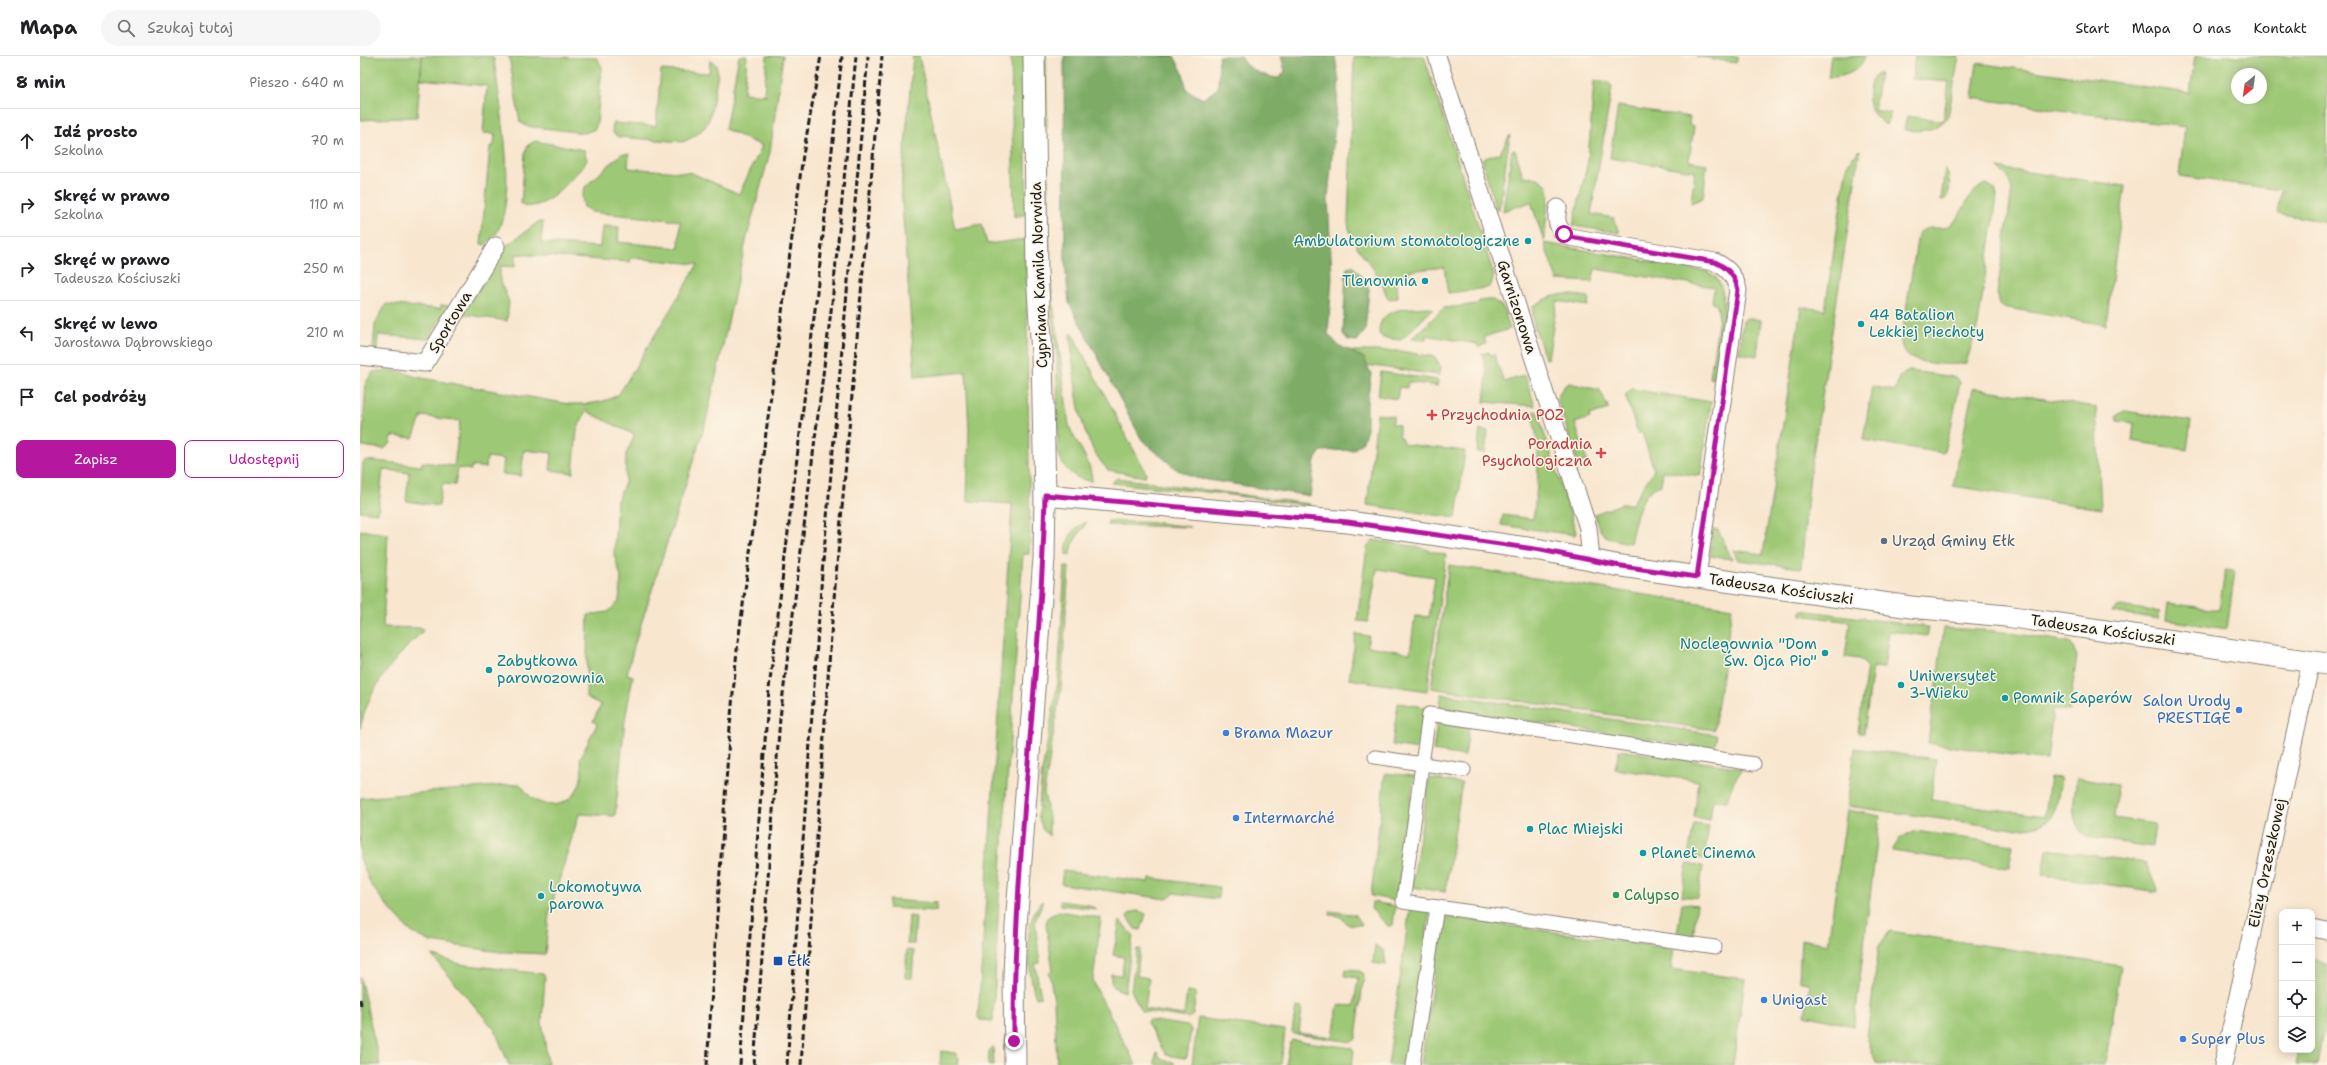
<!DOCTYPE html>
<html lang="pl">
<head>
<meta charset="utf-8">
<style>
	body { margin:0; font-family:"Shantell Sans",sans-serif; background:#f6f6f6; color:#202124 }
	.controls { position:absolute; right:12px; bottom:12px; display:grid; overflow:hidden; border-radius:8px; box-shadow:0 2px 10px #0003 }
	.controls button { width:36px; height:36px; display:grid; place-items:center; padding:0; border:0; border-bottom:1px solid #e0e0e0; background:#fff; color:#202124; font:20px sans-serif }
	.compass { position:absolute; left:1871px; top:12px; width:36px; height:36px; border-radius:50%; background:#fff; box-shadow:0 2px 10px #0003; rotate:209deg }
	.stop { position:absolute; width:12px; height:12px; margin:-9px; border:3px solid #b5179e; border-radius:50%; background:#fff }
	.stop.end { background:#b5179e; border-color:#fff; box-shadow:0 1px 4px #0008 }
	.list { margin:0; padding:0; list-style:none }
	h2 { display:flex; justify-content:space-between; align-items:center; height:52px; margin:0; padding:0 16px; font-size:17px }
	h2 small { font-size:13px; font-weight:400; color:#757577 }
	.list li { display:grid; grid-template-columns:26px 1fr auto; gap:12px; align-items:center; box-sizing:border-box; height:64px; padding:0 16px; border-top:1px solid #e0e0e0 }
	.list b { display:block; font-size:15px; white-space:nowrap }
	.list p { margin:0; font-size:13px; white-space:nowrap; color:#757577 }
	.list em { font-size:13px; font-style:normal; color:#757577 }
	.actions { display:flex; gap:8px; padding:12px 16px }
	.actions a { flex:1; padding:9px 0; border:1px solid #b5179e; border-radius:8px; text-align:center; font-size:14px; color:#b5179e }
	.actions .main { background:#b5179e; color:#fff }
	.icon { flex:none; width:22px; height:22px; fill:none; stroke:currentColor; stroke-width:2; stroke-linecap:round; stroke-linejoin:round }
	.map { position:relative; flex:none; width:1967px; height:1009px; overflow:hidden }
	header { display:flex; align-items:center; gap:24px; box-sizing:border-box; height:56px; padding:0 20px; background:#fff; border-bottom:1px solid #e0e0e0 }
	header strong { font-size:19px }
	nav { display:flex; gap:22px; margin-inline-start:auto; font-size:14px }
	.search { width:280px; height:36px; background:#f6f6f6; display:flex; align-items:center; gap:10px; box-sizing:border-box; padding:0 14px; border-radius:22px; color:#757577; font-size:15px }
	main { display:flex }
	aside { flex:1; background:#fff }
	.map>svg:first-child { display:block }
</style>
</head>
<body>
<header>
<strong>Mapa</strong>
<div class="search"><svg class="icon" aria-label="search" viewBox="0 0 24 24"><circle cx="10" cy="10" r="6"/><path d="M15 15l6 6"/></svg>Szukaj tutaj</div>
<nav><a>Start</a><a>Mapa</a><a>O nas</a><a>Kontakt</a></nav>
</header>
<main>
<aside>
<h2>8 min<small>Pieszo · 640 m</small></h2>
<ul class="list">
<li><svg class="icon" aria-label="ahead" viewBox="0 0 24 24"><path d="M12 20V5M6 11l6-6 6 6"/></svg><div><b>Idź prosto</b><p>Szkolna</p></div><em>70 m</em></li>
<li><svg class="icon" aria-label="right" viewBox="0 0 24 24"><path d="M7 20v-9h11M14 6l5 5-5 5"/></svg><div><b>Skręć w prawo</b><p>Szkolna</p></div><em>110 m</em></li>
<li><svg class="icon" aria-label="right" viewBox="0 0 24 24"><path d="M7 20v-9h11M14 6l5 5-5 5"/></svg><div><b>Skręć w prawo</b><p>Tadeusza Kościuszki</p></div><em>250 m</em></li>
<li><svg class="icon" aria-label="left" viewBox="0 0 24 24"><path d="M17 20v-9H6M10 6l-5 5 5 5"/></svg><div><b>Skręć w lewo</b><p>Jarosława Dąbrowskiego</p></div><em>210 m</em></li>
<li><svg class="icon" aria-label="arrive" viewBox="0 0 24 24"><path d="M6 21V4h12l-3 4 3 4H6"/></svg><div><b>Cel podróży</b></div></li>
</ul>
<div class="actions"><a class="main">Zapisz</a><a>Udostępnij</a></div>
</aside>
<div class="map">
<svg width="1967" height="1009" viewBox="0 0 1967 1009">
	<rect width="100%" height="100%" fill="#fcf5e5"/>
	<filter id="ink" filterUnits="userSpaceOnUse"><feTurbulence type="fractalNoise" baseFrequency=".025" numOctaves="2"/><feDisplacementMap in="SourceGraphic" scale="8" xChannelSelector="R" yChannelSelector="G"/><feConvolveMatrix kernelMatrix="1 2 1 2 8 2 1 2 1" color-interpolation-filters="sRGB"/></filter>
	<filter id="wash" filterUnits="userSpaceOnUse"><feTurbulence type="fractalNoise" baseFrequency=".012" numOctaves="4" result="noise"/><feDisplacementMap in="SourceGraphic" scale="16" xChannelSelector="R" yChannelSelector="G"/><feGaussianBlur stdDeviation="0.9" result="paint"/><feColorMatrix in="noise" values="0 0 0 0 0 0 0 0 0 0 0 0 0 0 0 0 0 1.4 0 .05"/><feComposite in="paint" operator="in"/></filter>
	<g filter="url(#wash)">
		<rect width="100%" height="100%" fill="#f8e6cf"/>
		<g fill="#9dc875" stroke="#5c7248" fill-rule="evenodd">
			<path d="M0,0H62L57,61L0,64Z"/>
			<path d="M62,0H132L134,3C139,46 159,141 136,178C133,182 128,186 125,189L121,188L130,90H134L135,78L123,77L127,30L61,23Z"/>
			<path d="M149,0L237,2L242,11L237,66L235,73L225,77L166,70L160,66Z"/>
			<path d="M379,0H387L384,37L407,39L404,38L407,0H423L410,96L387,181L346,365L274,590L267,618L273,620L265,664L255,760L219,758L189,858L185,898L140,896L71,886L51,876L29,852L11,829L2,807L0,802V742L160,728C165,734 168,740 175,744C204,761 229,731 220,703L237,668L233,665L241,649L226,641L228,559L248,556L259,545L261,521L254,499L257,445L265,427L266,398L275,379L226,355L217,374L213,417L190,414L192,397L164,394L161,420L142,418L144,403L127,401L126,412L111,410V414L98,412L95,429L82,428L79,450L46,445L49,417L23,413L18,457L0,455L3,406L6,404L62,410V406L94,410L100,365L62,360L53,382L32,380L31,387L24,393L2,390L6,326L13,316C29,312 42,315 56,321L209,348C227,348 244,348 259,338L338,208L271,202L270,206L156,198L155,211L140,210V224L149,246L147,265L103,258L146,190L178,166H183L181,187L240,191L242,170L259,171L258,186L319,192L320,165L231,156L224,151L222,141L225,131L261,98H269L268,112L332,117L379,138L402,90L365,73Z"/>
			<path d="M553,0H559L595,173L622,168L627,188L666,183L670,485L669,498H663L639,843L633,965L620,964L618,961L652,448L607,445L609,373L606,316L555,321L541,134Z"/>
			<path d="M651,0H664L667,158L654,161Z"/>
			<path d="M683,0H686L687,72L684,66Z"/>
			<path d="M994,0H1064L1134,219L1131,229L1127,232L1088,237L1084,211L1048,215L1049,222L1037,223L1038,242L1028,243C1025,237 1023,229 1020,223C1009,204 991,190 988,167Z"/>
			<path d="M1336,0H1378L1376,7Z"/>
			<path d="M1471,0H1505C1500,16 1483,22 1468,21Z"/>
			<path d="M1555,0H1599L1588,61C1576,75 1562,76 1544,74L1547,60L1583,65L1589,26L1552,23Z"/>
			<path d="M1835,0H1967V166L1917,157L1921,134L1819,120L1825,71L1612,42L1617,7L1830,37ZM1877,18H1901V42H1877Z"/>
			<path d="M350,4L356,9L358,17L350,61L345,71L335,80L323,86L258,81L252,76L253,67L296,70L301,14L349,17Z"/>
			<path d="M1520,16L1514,54L1531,57L1526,69C1520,65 1514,60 1511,53C1507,43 1508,20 1520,16Z"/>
			<path d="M1234,24L1247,26L1252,30L1231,158L1254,162L1259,177L1213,170L1228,105Z"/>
			<path d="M1258,50L1330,61L1329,69L1334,70L1329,105L1347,108L1343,142L1331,147L1335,115L1250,102Z"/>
			<path d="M1150,79L1139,154H1136L1122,103L1140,97Z"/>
			<path d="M175,85L224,94L227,104L224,109C209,125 188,154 163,150L161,148L165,97L168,89Z"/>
			<path d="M1152,94H1155L1163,120L1178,122L1187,129L1189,138L1184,185L1171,146L1143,155Z"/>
			<path d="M1500,94L1450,418L1441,512L1378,504L1373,494L1403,498L1441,251L1465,254L1486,115L1490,104Z"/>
			<path d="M687,97L690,221L709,370C716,388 732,405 732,425C714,424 702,412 698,395L697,299L687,220L685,103Z"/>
			<path d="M1585,112C1590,121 1592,135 1585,143L1581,144Z"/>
			<path d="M1638,112L1765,130L1746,269L1642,251L1638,246L1637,238L1652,133L1648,122Z"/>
			<path d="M1627,128L1635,133L1637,140L1618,269L1606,307C1595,310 1556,308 1548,300C1543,296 1542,291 1541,286L1558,178C1569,167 1580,176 1590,169C1606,157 1606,134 1627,128Z"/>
			<path d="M1184,187L1345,215C1379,223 1358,298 1354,323L1350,322L1359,262L1357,249L1352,247L1354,231L1235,213L1232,226L1197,224Z"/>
			<path d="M1204,238L1229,241L1228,250L1197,245L1188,303L1185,302L1173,266V250L1190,241Z"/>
			<path d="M1127,244H1133L1143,251L1150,273L1124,281L1126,288L1118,291L1117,288L1066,279V284L1051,283L1084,252L1118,248L1119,245Z"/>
			<path d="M26,248L80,253L81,249L89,250L68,283L18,279L17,294L13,293L15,268Z"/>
			<path d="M1066,251L1073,253L1041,284L1023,282L1019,278C1018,251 1046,253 1066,251Z"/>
			<path d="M1387,262L1401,264L1397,300L1379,297L1383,265Z"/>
			<path d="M712,277L786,417L785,421L748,414C715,380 716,325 710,280Z"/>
			<path d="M993,295H1041L1075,301L1081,312L1079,319L991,307Z"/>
			<path d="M1129,296L1130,299L1134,298L1144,326L1165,319L1175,350L1124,346L1127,318L1122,298Z"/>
			<path d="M1549,315L1595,321L1600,326L1591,372L1583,397L1503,384L1512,330L1535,335L1540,320Z"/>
			<path d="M1021,316L1078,324L1077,330L1048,326L1047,332L1039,331L1037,343L1018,340Z"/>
			<path d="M1209,327L1240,334L1249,353L1229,359L1230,362L1215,367L1227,405L1218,408L1197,342L1203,331Z"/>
			<path d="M1613,332L1736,351L1741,453L1593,430Z"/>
			<path d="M1271,333L1351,346L1340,420L1303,415L1301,429C1278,436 1275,467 1270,487C1248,483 1239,482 1235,458L1261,448H1272L1294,414L1282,376L1278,377L1265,339Z"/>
			<path d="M1177,355L1216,476L1215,479L1141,469L1143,459L1173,463C1178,427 1182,391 1171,356Z"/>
			<path d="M1764,355L1831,365L1827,394L1772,385L1774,367L1757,365L1756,360Z"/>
			<path d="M1017,358L1034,360L1032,368L1039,369V378L1044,388L1105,395L1096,462L1007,449Z"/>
			<path d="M1120,374L1128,375L1125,397L1117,396Z"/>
			<path d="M757,422L950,448L949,450L856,437L751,427Z"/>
			<path d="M748,465L801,467L830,471L747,469Z"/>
			<path d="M727,466L714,485L710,499H706C706,483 712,472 727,466Z"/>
			<path d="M1353,473L1358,474L1372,503L1350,500Z"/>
			<path d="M0,474L28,478L23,571L61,572L63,575C33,604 9,631 0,673Z"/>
			<path d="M1013,484L1058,491L1086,499L1067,635L989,623L996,578L1009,580L1007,590L1050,597L1055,560L1069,561L1075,521L1017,513L1008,566L997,565L1007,492Z"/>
			<path d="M1089,509L1372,552L1354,674L1071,632Z"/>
			<path d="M705,511H709L701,631L684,737L689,761V780L683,774L678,760L682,717L698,625Z"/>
			<path d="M1865,514L1875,515L1867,573L1806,564L1808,547L1859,554Z"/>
			<path d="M1760,550L1800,556L1799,563L1752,556L1756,552Z"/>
			<path d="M1441,554L1569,571L1567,580L1529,575L1524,612L1513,611L1504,677H1498L1507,610L1499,603L1485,601L1490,566L1441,559Z"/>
			<path d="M1584,572L1636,575L1710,586L1717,600L1709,655L1693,653L1687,704L1568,687Z"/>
			<path d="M1082,638L1357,679L1354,693L1079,652Z"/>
			<path d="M1038,647L1065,651L1059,693L1032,689Z"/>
			<path d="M1077,667L1109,672L1105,700L1073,695Z"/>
			<path d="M1495,692L1576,703L1571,744L1685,760L1690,721L1701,722C1695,761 1695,771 1653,773L1487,750Z"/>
			<path d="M1259,694L1383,712L1373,727L1367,745L1353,744L1350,764L1334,761L1339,725L1255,713Z"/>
			<path d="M1025,717L1054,720L1036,845L1011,840Z"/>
			<path d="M1069,722L1102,727L1085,836L1052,831Z"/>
			<path d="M1717,722L1758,729L1754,762L1795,768L1792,791L1726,781C1708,764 1714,745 1717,722Z"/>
			<path d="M1487,754L1520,760L1494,970L1445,959L1450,928L1439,925L1441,883L1468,888Z"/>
			<path d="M1334,768L1349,770L1344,803L1328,800Z"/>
			<path d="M1555,775L1653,789L1649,812L1532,795L1540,782Z"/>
			<path d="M1687,793L1786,807L1798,836L1683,819Z"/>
			<path d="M1327,808L1343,810L1338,842L1322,840Z"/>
			<path d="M703,815L789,826L790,822L859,831L858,843L814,837L806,843L701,828Z"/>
			<path d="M529,844L577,847L576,855L528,852Z"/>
			<path d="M683,845L675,866L680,907L675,908L681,941L676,942C668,918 661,861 683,845Z"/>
			<path d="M700,845L729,849L736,853L701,849Z"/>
			<path d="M1012,846L1035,850L1033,870H1028L1011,853Z"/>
			<path d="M1322,847L1337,849L1333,881L1317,878Z"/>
			<path d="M1050,851L1070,854L1047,1009H1028Z"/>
			<path d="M699,855L741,862L733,924L736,932L776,1009H697L694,944L689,916L693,915L686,868L688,861Z"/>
			<path d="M778,855L786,858L781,874L775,873L767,861L770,857Z"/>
			<path d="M971,855L996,859L1002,869L987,868L980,860L970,859Z"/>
			<path d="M549,860L556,861L554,888H547Z"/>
			<path d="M1082,860L1314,893L1311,913L1385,923L1373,1009H1061Z"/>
			<path d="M760,865L773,879L765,936L755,932L751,926V918L762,919L764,901L753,899Z"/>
			<path d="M1530,875L1761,910L1745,1009H1531L1516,1007L1507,981L1519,890Z"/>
			<path d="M1015,889L1024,895L1026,909L1013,907Z"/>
			<path d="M777,893H780L777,920L789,922L785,953L824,959L827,936L836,937L833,959L828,962L781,955L771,934Z"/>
			<path d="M547,894L554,895L552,922H545Z"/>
			<path d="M71,899L100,908L183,918L185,921L182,965L188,1009H149L135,974Z"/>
			<path d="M1952,902L1967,909V953L1957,1009H1936L1939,994H1952Z"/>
			<path d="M986,913L998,914L1004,918L996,983L992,986L934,978L932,976L936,951L942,952L939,977L973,981L978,949L994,950L998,922L985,920Z"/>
			<path d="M0,921L20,1009H0Z"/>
			<path d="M838,962L925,974L921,1009H832Z"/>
			<path d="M789,964L827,970L831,973L827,1001L824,1002L806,999L787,967Z"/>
			<path d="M932,984L992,992L994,995L992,1009H926L930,987Z"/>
			<path d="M633,990L634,1009H628L629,995Z"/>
			<path d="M581,995L595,997L599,1002L598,1009H580Z"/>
			<path d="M797,996L802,1004L814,1006V1009H796L794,1006Z"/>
		</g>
		<g fill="#7eac66" stroke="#4d6441">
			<path d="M704,0H814L822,15L827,34L843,43L858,32L859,0H881C886,14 906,21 919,22L925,15L921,0H975L979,25L968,143L972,221L968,278L978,289L1004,302L1011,318L1007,346V374L1002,387L993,394L961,395L955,404L950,440L835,422L816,413L782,384L709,247L705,207Z"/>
			<path d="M993,210L1005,224L1009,233L1005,275L997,285L988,284L983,278L986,216L987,212Z"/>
		</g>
	</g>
	<g filter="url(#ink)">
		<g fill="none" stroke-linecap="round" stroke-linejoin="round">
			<g stroke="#8a8176" stroke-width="15">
				<g id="pedestrian">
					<path d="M1015,701L1104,714"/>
					<path d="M1355,891L1043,846L1069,658L1394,708"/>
					<path d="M1053,1009L1077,851"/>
				</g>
			</g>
			<g stroke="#8a8176" stroke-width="19">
				<g id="minor">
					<path d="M1077,0L1228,472L1231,504"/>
					<path d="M1198,152C1195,165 1197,174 1210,181L1355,206C1368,212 1375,220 1378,234L1337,521"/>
					<path d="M0,300L65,307L136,190"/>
					<path d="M1952,872L1967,875"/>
					<path d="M1863,1009L1951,605"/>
				</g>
			</g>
			<g stroke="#8a8176" stroke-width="23">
				<g id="tertiary">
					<path d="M685,439L988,466L1181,494L1255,509L1337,521L1551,551L1646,560L1967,608"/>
					<path d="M655,1009L654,921L656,870L684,502L685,439L682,298L677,217L674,0"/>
				</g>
			</g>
			<use href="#pedestrian" stroke="#fff" stroke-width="13"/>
			<use href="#minor" stroke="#fff" stroke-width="17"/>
			<use href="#tertiary" stroke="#fff" stroke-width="21"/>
			<g stroke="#1c1c1c" stroke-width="3" stroke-dasharray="6 3" stroke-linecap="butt">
				<path d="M0,943L1,950"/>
				<path d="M347,1009L369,682L377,594L443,99L461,0"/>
				<path d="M380,1009L409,633L456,245L482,0"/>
				<path d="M394,1009L420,662L472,247L496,0"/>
				<path d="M427,1009L462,518L508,0"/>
				<path d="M441,1009L472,565L522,0"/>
			</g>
		</g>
	</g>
	<g fill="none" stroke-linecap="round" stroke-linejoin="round" filter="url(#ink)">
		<path stroke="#b5179e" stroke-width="5" d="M654,985C653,803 681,621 685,439L988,466L1181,494L1255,509L1337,521L1378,234C1375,220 1368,212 1355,206L1210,181L1204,178"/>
	</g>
	<g fill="#0f9aa8" stroke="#fcf5e5" stroke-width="1.5">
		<circle cx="1168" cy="185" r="4"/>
		<circle cx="1065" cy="225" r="4"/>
		<circle cx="1501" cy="268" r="4"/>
		<circle cx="1465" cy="597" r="4"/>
		<circle cx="129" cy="614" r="4"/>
		<circle cx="1541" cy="629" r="4"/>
		<circle cx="1645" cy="642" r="4"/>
		<circle cx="1170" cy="773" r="4"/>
		<circle cx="1283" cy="797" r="4"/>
		<circle cx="181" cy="840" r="4"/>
	</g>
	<g fill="#e0444e" stroke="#fcf5e5" stroke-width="1.5">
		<path d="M1070 353h4v4h4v4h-4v4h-4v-4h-4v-4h4z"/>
		<path d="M1239 391h4v4h4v4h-4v4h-4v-4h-4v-4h4z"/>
	</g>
	<circle fill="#5c6f8a" stroke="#fcf5e5" stroke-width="1.5" cx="1524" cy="485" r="4"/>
	<g fill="#3f7fe0" stroke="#fcf5e5" stroke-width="1.5">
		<circle cx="1879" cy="654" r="4"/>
		<circle cx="866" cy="677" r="4"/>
		<circle cx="876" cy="762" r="4"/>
		<circle cx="1404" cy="944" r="4"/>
		<circle cx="1823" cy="983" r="4"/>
	</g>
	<circle fill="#2e9e5b" stroke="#fcf5e5" stroke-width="1.5" cx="1256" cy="839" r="4"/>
	<rect fill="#1a4fb4" stroke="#fcf5e5" stroke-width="1.5" x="413" y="900" width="10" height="10" rx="2"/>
	<g text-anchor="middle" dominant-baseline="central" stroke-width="3" stroke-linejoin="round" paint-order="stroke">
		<g font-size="15" fill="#0d838f" stroke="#fcf5e5" text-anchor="start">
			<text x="1160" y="185" text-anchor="end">Ambulatorium stomatologiczne</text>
			<text x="1057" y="225" text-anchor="end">Tlenownia</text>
			<text x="1509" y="259">44 Batalion<tspan x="1509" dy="17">Lekkiej Piechoty</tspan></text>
			<text x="1457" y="588" text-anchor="end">Noclegownia "Dom<tspan x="1457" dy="17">Św. Ojca Pio"</tspan></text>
			<text x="137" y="605">Zabytkowa<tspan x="137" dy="17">parowozownia</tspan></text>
			<text x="1549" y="620">Uniwersytet<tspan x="1549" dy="17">3-Wieku</tspan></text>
			<text x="1653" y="642">Pomnik Saperów</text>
			<text x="1178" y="773">Plac Miejski</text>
			<text x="1291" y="797">Planet Cinema</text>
			<text x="189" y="831">Lokomotywa<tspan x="189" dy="17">parowa</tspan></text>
		</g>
		<g font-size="15" fill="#1c1c1c" stroke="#fcf5e5">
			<text transform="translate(679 219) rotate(-92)">Cypriana Kamila Norwida</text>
			<text transform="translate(1157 251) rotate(72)">Garnizonowa</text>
			<text transform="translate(90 266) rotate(-59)">Sportowa</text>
			<text transform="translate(1421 533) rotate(8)">Tadeusza Kościuszki</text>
			<text transform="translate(1743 574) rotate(8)">Tadeusza Kościuszki</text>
			<text transform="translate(1907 807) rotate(-78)">Elizy Orzeszkowej</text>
		</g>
		<g font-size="15" fill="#be3a42" stroke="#fcf5e5" text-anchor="start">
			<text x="1081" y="359">Przychodnia POZ</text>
			<text x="1232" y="388" text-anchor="end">Poradnia<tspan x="1232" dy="17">Psychologiczna</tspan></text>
		</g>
		<g font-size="15" fill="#4e5e75" stroke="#fcf5e5" text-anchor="start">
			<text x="1532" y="485">Urząd Gminy Ełk</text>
		</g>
		<g font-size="15" fill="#366cbe" stroke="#fcf5e5" text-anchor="start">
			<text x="1871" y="645" text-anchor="end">Salon Urody<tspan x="1871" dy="17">PRESTIGE</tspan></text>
			<text x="874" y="677">Brama Mazur</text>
			<text x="884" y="762">Intermarché</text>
			<text x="1412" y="944">Unigast</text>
			<text x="1831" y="983">Super Plus</text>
		</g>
		<g font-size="15" fill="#27864d" stroke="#fcf5e5" text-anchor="start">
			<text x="1264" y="839">Calypso</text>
		</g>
		<g font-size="15" fill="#164399" stroke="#fcf5e5" text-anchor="start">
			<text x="427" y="905">Ełk</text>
		</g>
	</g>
</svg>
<div class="controls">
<button>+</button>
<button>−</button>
<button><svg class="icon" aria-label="locate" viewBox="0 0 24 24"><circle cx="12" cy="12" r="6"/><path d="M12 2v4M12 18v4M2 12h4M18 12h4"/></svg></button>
<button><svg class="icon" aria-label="layers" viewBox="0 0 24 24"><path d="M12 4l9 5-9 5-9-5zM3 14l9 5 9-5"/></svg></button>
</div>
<svg class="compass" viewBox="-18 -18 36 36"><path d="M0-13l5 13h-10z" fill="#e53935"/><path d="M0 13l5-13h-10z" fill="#757577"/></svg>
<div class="stop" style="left:1204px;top:178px"></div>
<div class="stop end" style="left:654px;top:985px"></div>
</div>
</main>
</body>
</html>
